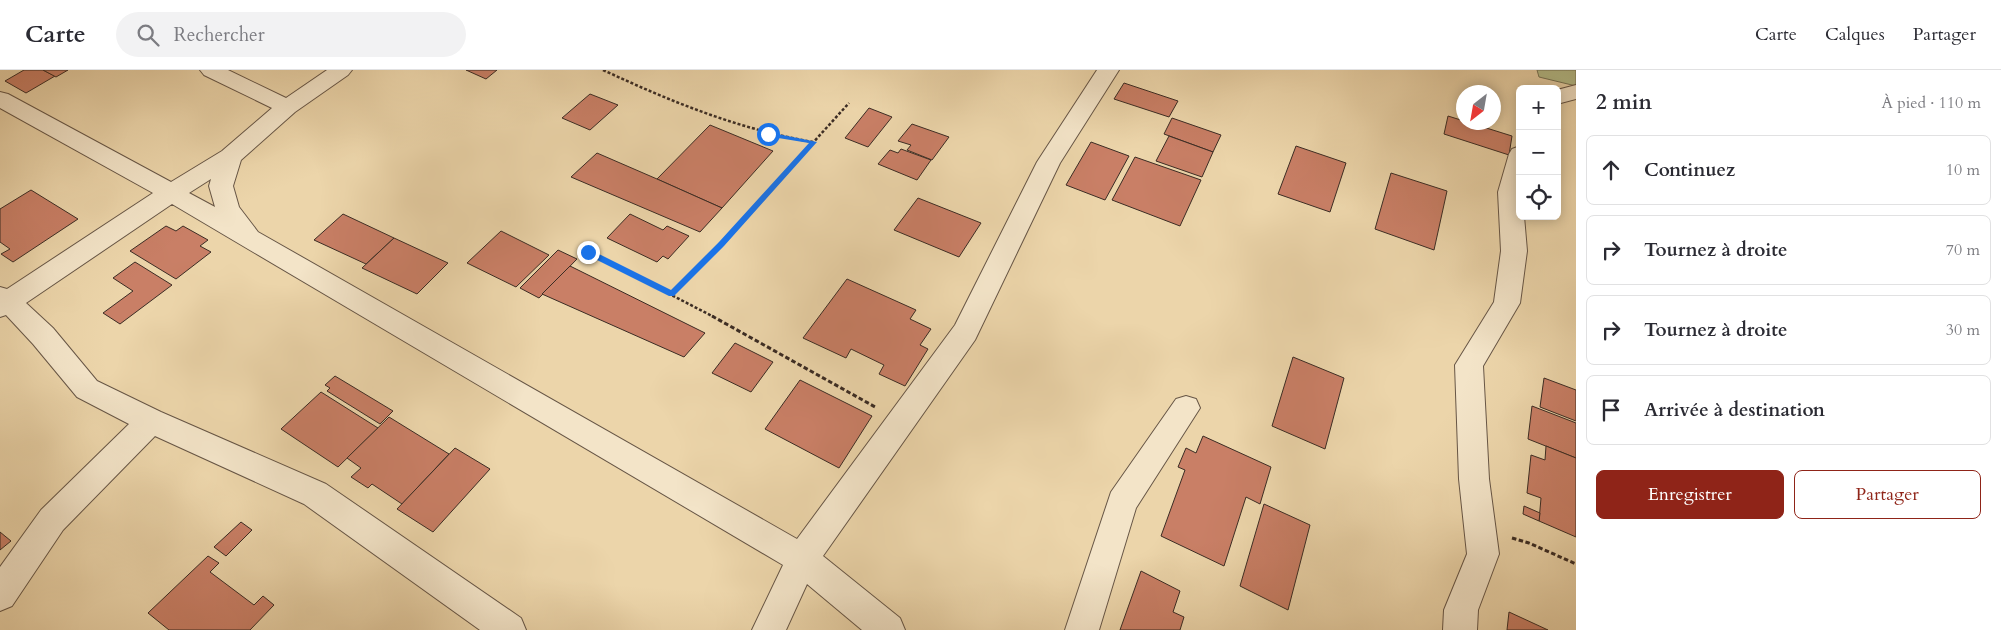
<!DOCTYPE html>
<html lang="fr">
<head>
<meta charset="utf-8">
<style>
	body { margin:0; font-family:Cardo,serif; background:#f2f2f3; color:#2b2b33 }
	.controls { position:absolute; right:15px; top:15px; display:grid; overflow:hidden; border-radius:8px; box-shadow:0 2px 12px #0003 }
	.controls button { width:45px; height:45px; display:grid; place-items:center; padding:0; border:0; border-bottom:1px solid #e1e1e2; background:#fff; color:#2b2b33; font:25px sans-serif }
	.compass { position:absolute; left:1456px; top:15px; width:45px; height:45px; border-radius:50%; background:#fff; box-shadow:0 2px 12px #0003; rotate:211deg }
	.stop { position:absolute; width:15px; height:15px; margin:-11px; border:4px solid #1a73e8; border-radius:50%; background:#fff }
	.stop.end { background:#1a73e8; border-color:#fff; box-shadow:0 1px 5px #0008 }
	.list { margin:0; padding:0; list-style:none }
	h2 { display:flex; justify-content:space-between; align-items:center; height:65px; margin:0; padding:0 20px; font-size:21px }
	h2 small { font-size:16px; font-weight:400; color:#7c7c81 }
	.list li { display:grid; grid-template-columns:32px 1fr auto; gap:15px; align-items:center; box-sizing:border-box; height:70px; margin:0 10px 10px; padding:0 10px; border:1px solid #e1e1e2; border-radius:8px }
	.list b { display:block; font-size:19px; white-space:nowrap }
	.list em { font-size:16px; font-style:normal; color:#7c7c81 }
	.actions { display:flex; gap:10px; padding:15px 20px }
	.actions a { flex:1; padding:11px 0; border:1px solid #8f2418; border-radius:8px; text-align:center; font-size:18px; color:#8f2418 }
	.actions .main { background:#8f2418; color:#fff }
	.icon { flex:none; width:28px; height:28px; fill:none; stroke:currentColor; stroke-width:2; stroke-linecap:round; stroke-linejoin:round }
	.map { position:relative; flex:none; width:1576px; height:560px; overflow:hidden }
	header { display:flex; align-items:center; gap:30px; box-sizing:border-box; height:70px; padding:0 25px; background:#fff; border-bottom:1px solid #e1e1e2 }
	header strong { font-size:24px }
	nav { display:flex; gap:28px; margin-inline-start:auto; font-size:18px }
	.search { width:350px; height:45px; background:#f2f2f3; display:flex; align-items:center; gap:12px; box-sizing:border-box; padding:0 18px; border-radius:28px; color:#7c7c81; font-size:19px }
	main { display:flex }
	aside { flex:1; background:#fff }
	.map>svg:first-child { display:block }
</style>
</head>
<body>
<header>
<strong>Carte</strong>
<div class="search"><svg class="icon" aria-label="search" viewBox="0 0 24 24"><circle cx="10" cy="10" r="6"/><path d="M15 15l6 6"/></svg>Rechercher</div>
<nav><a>Carte</a><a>Calques</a><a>Partager</a></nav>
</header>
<main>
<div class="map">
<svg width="1576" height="560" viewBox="0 0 1576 560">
	<rect width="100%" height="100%" fill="#ecd5aa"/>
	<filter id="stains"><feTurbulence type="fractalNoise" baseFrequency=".004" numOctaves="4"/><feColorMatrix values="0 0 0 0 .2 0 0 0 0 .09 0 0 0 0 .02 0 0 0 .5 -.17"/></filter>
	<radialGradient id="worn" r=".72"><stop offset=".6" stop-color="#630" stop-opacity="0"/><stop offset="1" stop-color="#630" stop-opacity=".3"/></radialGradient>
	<path fill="#b5be8b" stroke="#787558" d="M1537,0H1576V16L1539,7Z"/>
	<g fill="#c97f66" stroke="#3b2c24">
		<path d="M24,0H43L55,6L26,23L5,11Z"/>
		<path d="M43,0H68L56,7Z"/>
		<path d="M466,0H497L486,9Z"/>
		<path d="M1124,13L1178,31L1169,47L1114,29Z"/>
		<path d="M590,24L618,35L590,60L562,48Z"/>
		<path d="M869,38L892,47L868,77L845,68Z"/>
		<path d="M1448,46L1512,66L1509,85L1444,64Z"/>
		<path d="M1172,48L1221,65L1213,82L1164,64Z"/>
		<path d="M912,54L949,67L932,90L907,80L911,75L898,71Z"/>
		<path d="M710,55L773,81L722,138L657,109Z"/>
		<path d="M1169,66L1213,82L1202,107L1156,91Z"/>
		<path d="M1091,72L1129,86L1105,130L1066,115Z"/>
		<path d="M1296,76L1346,93L1330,142L1278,124Z"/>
		<path d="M901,79L931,90L917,110L878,94L890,80L898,83Z"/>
		<path d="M597,83L657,109L722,138L700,162L571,107Z"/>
		<path d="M1135,87L1201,110L1180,156L1112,130Z"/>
		<path d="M1391,103L1447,121L1434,180L1375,159Z"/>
		<path d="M31,120L78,149L13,192L1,184L10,179L0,172V139Z"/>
		<path d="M918,128L981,153L959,187L894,160Z"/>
		<path d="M343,144L394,168L366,194L314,170Z"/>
		<path d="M630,144L663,160L667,156L689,166L668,189L663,186L657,192L607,168Z"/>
		<path d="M166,156L176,161L183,156L208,170L200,176L211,182L176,209L130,181Z"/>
		<path d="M501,161L549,185L516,217L467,193Z"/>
		<path d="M394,168L448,193L417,224L362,198Z"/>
		<path d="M558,180L577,189L539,228L520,218Z"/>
		<path d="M135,192L172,215L120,254L103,243L133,221L113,208Z"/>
		<path d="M570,196L705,263L684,287L542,224Z"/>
		<path d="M847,209L916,240L910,249L931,259L920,275L928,279L905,316L879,304L884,295L851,279L846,288L803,268Z"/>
		<path d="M735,273L773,292L751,322L712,303Z"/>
		<path d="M1293,287L1344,308L1325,379L1272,356Z"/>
		<path d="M335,306L393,341L380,354L327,321L330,318L325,315Z"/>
		<path d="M1544,308L1576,320V351L1540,337Z"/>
		<path d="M800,310L872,346L839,398L765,359Z"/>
		<path d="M321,322L378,358L338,397L281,359Z"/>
		<path d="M1532,336L1576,353V388L1528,369Z"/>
		<path d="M389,347L449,384L402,434L372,414L368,418L351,407L361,398L347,388Z"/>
		<path d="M1203,366L1271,397L1260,434L1246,427L1224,496L1161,466L1185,400L1178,397L1186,378L1196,383Z"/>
		<path d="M1546,376L1576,388V467L1539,451L1541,428L1527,423L1531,385L1545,390Z"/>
		<path d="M455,378L490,399L433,462L397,439Z"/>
		<path d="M1264,434L1310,455L1288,540L1240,516Z"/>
		<path d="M1524,436L1540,443L1539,451L1523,444Z"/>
		<path d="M241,452L252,460L226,486L214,477Z"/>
		<path d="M0,462L11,471L0,480Z"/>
		<path d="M208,486L219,493L210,502L254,535L263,526L274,535L250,560H169L148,543Z"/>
		<path d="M1141,501L1180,521L1173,542L1184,547L1180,560H1120Z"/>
		<path d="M1509,542L1548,560H1507Z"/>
	</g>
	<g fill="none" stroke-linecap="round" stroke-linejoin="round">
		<g stroke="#675646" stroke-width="2">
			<g id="street">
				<path d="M200,0H228L286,28L327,0H352L348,5L295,42L241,90L233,116L239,137L258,162L797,469L955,255L1037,92L1097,0H1119L1060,93L975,270L823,486L900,548L905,560H862L807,514L786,560H752L783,495L172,134L26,233L53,258L97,311L161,342L326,414L521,548L526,560H480L304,434L155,366L63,460L12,536L0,541V497L41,440L129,354L77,327L33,274L6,245L0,247V217L7,219L153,123L0,38V22L8,24L171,112L222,81L272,38L204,5ZM211,109L209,116L215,137L189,123Z"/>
				<path d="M1576,15V29L1557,34V20Z"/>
				<path d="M1520,76V146H1524L1527,181L1520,233L1483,296L1489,409L1499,484L1478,540L1477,560H1443L1444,540L1467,484L1459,409L1455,295L1494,232L1501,181L1498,122L1509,84L1512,79Z"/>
				<path d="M1186,326L1196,329L1200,338L1136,438L1099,560H1065L1111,422L1176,329Z"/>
			</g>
		</g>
		<g stroke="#3b2c24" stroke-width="2.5" stroke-dasharray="3 2" stroke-linecap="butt">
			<path d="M603,0C672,32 738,59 813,72"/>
			<path d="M588,182L714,247"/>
			<path d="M672,224L721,174L849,33"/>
		</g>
		<g stroke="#3b2c24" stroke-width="3" stroke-dasharray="4.5 2.5" stroke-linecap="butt">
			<path d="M712,246L877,338"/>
			<path d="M1512,468L1529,473L1576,494"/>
		</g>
		<use href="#street" fill="#f3e4c8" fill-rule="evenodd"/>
	</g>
	<path fill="#1a73e8" d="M768,62L817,72L724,176L674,226H669L585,184V180H591L671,220L719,172L809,73L766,66Z"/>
	<rect width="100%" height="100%" filter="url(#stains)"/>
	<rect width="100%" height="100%" fill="url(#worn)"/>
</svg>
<div class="controls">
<button>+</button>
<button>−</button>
<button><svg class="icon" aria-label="locate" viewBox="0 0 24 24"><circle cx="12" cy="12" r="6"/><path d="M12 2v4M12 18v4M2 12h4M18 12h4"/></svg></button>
</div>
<svg class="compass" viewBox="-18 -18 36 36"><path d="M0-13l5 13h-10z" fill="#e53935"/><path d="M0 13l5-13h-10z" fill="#7c7c81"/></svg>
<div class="stop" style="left:768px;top:64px"></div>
<div class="stop end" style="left:588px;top:182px"></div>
</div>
<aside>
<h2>2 min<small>À pied · 110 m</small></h2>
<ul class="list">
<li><svg class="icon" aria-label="ahead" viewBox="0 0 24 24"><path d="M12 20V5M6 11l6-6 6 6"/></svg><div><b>Continuez</b></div><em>10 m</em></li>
<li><svg class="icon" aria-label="right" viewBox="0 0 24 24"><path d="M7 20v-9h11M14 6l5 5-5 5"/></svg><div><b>Tournez à droite</b></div><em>70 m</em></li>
<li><svg class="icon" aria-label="right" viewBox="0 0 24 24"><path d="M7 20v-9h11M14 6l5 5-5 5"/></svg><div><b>Tournez à droite</b></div><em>30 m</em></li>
<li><svg class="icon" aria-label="arrive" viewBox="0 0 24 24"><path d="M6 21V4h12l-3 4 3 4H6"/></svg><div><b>Arrivée à destination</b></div></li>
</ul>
<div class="actions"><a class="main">Enregistrer</a><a>Partager</a></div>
</aside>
</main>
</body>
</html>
